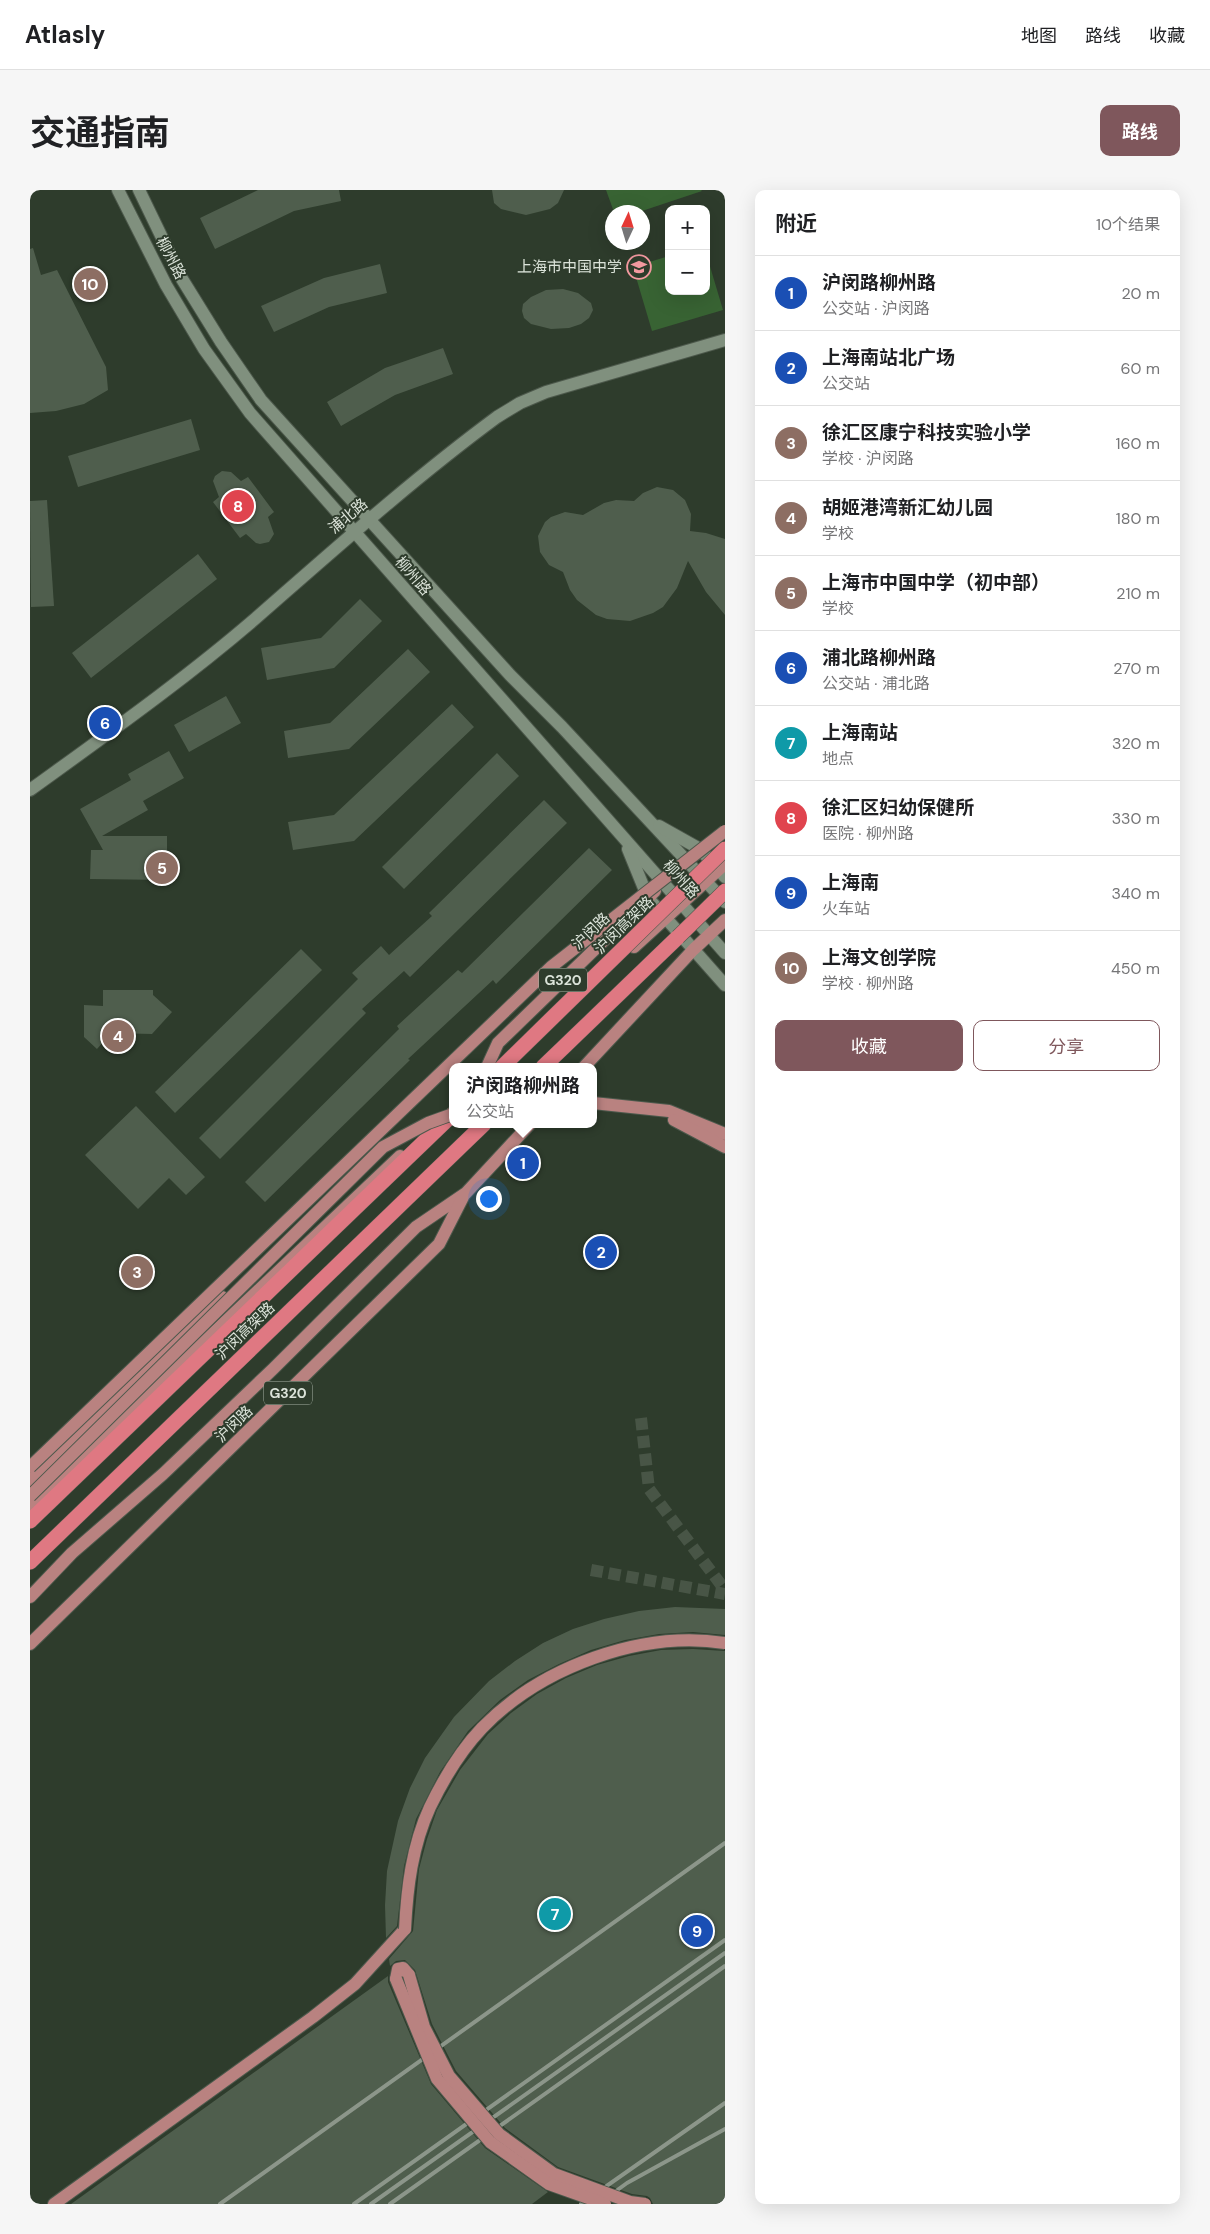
<!DOCTYPE html>
<html lang="zh">
<head>
<meta charset="utf-8">
<style>
	body { margin:0; font-family:"DM Sans","Noto Sans SC",sans-serif; background:#f6f6f6; color:#202124 }
	.controls { position:absolute; right:15px; top:15px; display:grid; overflow:hidden; border-radius:10px; box-shadow:0 5px 20px #0002 }
	.controls button { width:45px; height:45px; display:grid; place-items:center; padding:0; border:0; border-bottom:1px solid #e0e0e0; background:#fff; color:#202124; font:25px sans-serif }
	.compass { position:absolute; left:575px; top:15px; width:45px; height:45px; border-radius:50%; background:#fff; box-shadow:0 5px 20px #0002; rotate:4deg }
	.you { position:absolute; left:458px; top:1008px; width:18px; height:18px; margin:-12px; border:4px solid #fff; border-radius:50%; background:#1a73e8; box-shadow:0 0 0 8px #1a73e833 }
	.badge { display:grid; place-items:center; width:32px; height:32px; border-radius:50%; background:#7f575c; color:#fff; font-size:16px; font-weight:700 }
	.pin { position:absolute; translate:-50% -50%; border:2px solid #fff; box-shadow:0 1px 5px #0006 }
	.popup { position:absolute; left:419px; top:873px; width:148px; height:65px; box-sizing:border-box; display:grid; place-content:center; border-radius:10px; background:#fff; filter:drop-shadow(0 1px 4px #0005); font-size:16px; white-space:nowrap; color:#757577 }
	.popup b { font-size:19px; color:#202124 }
	.popup::after { content:''; position:absolute; left:50%; top:100%; margin-left:-10px; border:10px solid transparent; border-top-color:#fff }
	.list { margin:0; padding:0; list-style:none }
	h2 { display:flex; justify-content:space-between; align-items:center; height:65px; margin:0; padding:0 20px; font-size:21px }
	h2 small { font-size:16px; font-weight:400; color:#757577 }
	.list li { display:grid; grid-template-columns:32px 1fr auto; gap:15px; align-items:center; box-sizing:border-box; height:75px; padding:0 20px; border-top:1px solid #e0e0e0 }
	.list b { display:block; font-size:19px; white-space:nowrap }
	.list p { margin:0; font-size:16px; white-space:nowrap; color:#757577 }
	.list em { font-size:16px; font-style:normal; color:#757577 }
	.actions { display:flex; gap:10px; padding:15px 20px }
	.actions a { flex:1; padding:11px 0; border:1px solid #7f575c; border-radius:10px; text-align:center; font-size:18px; color:#7f575c }
	.actions .main { background:#7f575c; color:#fff }
	.map { position:relative; flex:none; width:695px; height:2014px; overflow:hidden; border-radius:10px }
	header { display:flex; align-items:center; gap:30px; box-sizing:border-box; height:70px; padding:0 25px; background:#fff; border-bottom:1px solid #e0e0e0 }
	header strong { font-size:24px }
	nav { display:flex; gap:28px; margin-inline-start:auto; font-size:18px }
	.intro { display:flex; align-items:center; justify-content:space-between; box-sizing:border-box; height:120px; padding:0 30px }
	h1 { margin:0; font-size:35px }
	.button { padding:12px 22px; border-radius:10px; background:#7f575c; color:#fff; font-size:18px; font-weight:700 }
	main { display:flex; gap:30px; padding:0 30px }
	aside { flex:1; background:#fff; border-radius:10px; box-shadow:0 5px 20px #0002 }
	.map>svg:first-child { display:block }
</style>
</head>
<body>
<header>
<strong>Atlasly</strong>
<nav><a>地图</a><a>路线</a><a>收藏</a></nav>
</header>
<div class="intro"><h1>交通指南</h1><a class="button">路线</a></div>
<main>
<div class="map">
<svg width="695" height="2014" viewBox="0 0 695 2014">
	<rect width="100%" height="100%" fill="#2e3c2c"/>
	<g fill="#386333">
		<path d="M576,0H671L672,1L609,22H584Z"/>
		<path d="M676,63L693,120L622,141L603,77L639,66V101H676Z"/>
	</g>
	<g fill="#4f5e4d">
		<path d="M228,0H309L311,11L264,21L185,59L170,28Z"/>
		<path d="M462,0H534L528,13L520,19L496,25L471,19L464,13Z"/>
		<path d="M3,58L11,85L27,80L76,177L78,200L54,214L26,221L0,223V59Z"/>
		<path d="M350,74L357,103L299,117L244,142L231,116L294,88Z"/>
		<path d="M533,99L548,103L561,113L563,120L559,128L551,134L539,138L521,139L501,134L494,128L492,121L493,114L501,107L516,100Z"/>
		<path d="M413,158L423,184L365,205L311,236L297,212L355,178Z"/>
		<path d="M161,229L170,260L48,297L38,266Z"/>
		<path d="M192,281L201,282L211,291L218,287L244,322L238,327L244,344L239,352L230,354L226,353L216,344L210,348L183,312L189,307L183,291L185,286Z"/>
		<path d="M627,297L643,300L655,310L661,324L660,341L676,343L695,349V425L676,402L658,371L647,398L633,417L623,423L600,431L577,429L566,425L547,410L540,400L533,382L519,375L510,362L508,346L515,332L521,327L535,322L553,325L574,313L586,310L604,311L613,303Z"/>
		<path d="M17,310L24,416L1,417L0,311Z"/>
		<path d="M168,364L187,389L61,488L42,463Z"/>
		<path d="M330,409L352,431L304,478L237,490L231,458L291,448Z"/>
		<path d="M378,459L400,482L319,559L258,568L254,541L300,533Z"/>
		<path d="M196,506L211,533L159,562L144,535Z"/>
		<path d="M422,514L444,537L324,651L263,660L258,632L304,625Z"/>
		<path d="M139,561L154,588L113,611L118,620L72,646H137V690L60,689L61,660H73L50,619L101,590L98,584Z"/>
		<path d="M467,563L489,586L374,699L352,677Z"/>
		<path d="M514,610L537,633L380,787L374,781L332,819L336,823L190,969L169,948L328,789L322,783L351,756L359,765L402,726L399,723Z"/>
		<path d="M559,658L582,680L466,794L463,790L378,869L380,870L235,1012L215,992L369,839L367,836L428,780L432,783Z"/>
		<path d="M271,759L292,780L145,923L125,902Z"/>
		<path d="M73,800H123V805L142,822L122,844L81,843L67,859L54,847V815L73,816Z"/>
		<path d="M106,916L175,987L156,1005L139,988L108,1019L55,965Z"/>
		<path d="M645,1417L695,1419V1445L663,1442L629,1444L595,1450L561,1460L529,1474L498,1490L470,1510L438,1541L410,1582L386,1629L374,1676L367,1736L356,1748L355,1715L357,1681L368,1631L380,1598L395,1568L424,1527L459,1491L485,1471L513,1453L543,1439L574,1429L609,1421Z"/>
		<path d="M663,1459L695,1461V2014H623L620,2008L617,2006L602,2004L528,1977L475,1938L426,1881L402,1834L385,1780L375,1770L366,1771L360,1776L359,1769L383,1741L389,1679L397,1649L407,1620L430,1580L458,1544L481,1523L507,1504L536,1488L567,1475L599,1466L631,1460Z"/>
		<path d="M358,1786V1792L401,1894L455,1958L518,2002L502,2014H41Z"/>
	</g>
	<g fill="none" stroke-linecap="round" stroke-linejoin="round">
		<g stroke="#485546" stroke-width="12" stroke-dasharray="12 6" stroke-linecap="butt">
			<path d="M611,1228L619,1299L695,1400"/>
			<path d="M561,1380L695,1404"/>
		</g>
		<g stroke="#4d594c" stroke-width="14">
			<g id="minor">
				<path d="M88,0L136,95L174,159L220,223L695,763"/>
				<path d="M109,0L152,89L191,152L231,210L480,485L532,537L695,712"/>
				<path d="M0,600C76,545 154,490 226,428C305,359 383,289 467,227L490,213L516,202L695,150"/>
				<path d="M629,636L670,659L695,687"/>
				<path d="M598,659L618,708L695,795"/>
			</g>
		</g>
		<g stroke="#4d594c" stroke-width="14">
			<g id="major">
				<path d="M604,757L695,674"/>
				<path d="M457,877L468,853L625,701"/>
				<path d="M554,877L663,760L695,730"/>
				<path d="M563,913L639,921L695,944"/>
				<path d="M644,930L695,957"/>
				<path d="M0,1291L192,1107"/>
				<path d="M0,1317L370,966"/>
				<path d="M0,1407L42,1363L133,1284L243,1179L386,1037L436,1003L500,934"/>
				<path d="M0,1454L409,1054L434,1005"/>
				<path d="M366,1789L368,1779L373,1778L379,1785"/>
				<path d="M24,2014L283,1827L325,1794L375,1739"/>
			</g>
		</g>
		<g stroke="#4d594c" stroke-width="16">
			<g id="highway">
				<path d="M513,877L648,747"/>
				<path d="M0,1331L423,924"/>
				<path d="M0,1372L454,934"/>
			</g>
		</g>
		<use href="#minor" stroke="#80907e" stroke-width="12"/>
		<use href="#major" stroke="#b98280" stroke-width="12"/>
		<use href="#highway" stroke="#df7882" stroke-width="15"/>
		<g stroke="#8c968a" stroke-width="4">
			<path d="M190,2014L695,1653"/>
			<path d="M324,2014L695,1750"/>
			<path d="M341,2014L695,1763"/>
			<path d="M360,2014L695,1776"/>
			<path d="M551,2014L695,1913"/>
			<path d="M568,2014L597,1993L695,1939"/>
		</g>
		<g stroke="#4d594c" stroke-width="14" stroke-linecap="butt">
			<g id="major-bridge">
				<path d="M0,1277L521,777L695,641"/>
				<path d="M0,1306L353,957L398,933L423,924"/>
				<path d="M375,1739C377,1698 382,1656 400,1617C413,1590 431,1560 452,1538C511,1477 611,1440 695,1453"/>
				<path d="M379,1785L394,1837L419,1886L469,1944L524,1984L600,2012L615,2014"/>
				<path d="M366,1789L407,1889L460,1952L519,1994L575,2014"/>
			</g>
		</g>
		<g stroke="#4d594c" stroke-width="16" stroke-linecap="butt">
			<g id="highway-bridge">
				<path d="M648,747L695,701"/>
				<path d="M472,877L695,659"/>
			</g>
		</g>
		<use href="#major-bridge" stroke="#b98280" stroke-width="12"/>
		<use href="#highway-bridge" stroke="#df7882" stroke-width="15"/>
	</g>
	<defs>
		<g id="school-ring" transform="scale(1.25)"><circle r="9.5" fill="#2e3c2c" stroke="#f49aa1" stroke-width="1.5"/><path d="M0-5L7-2L0 1L-7-2ZM-4 1L0 2.5L4 1V4Q0 6-4 4Z" fill="#f49aa1"/></g>
	</defs>
	<g fill-rule="evenodd">
		<use href="#school-ring" x="609" y="77"/>
	</g>
	<g text-anchor="middle" dominant-baseline="central" stroke-width="4" stroke-linejoin="round" paint-order="stroke">
		<g fill="#2e3c2c" stroke="#a7b1a5" stroke-width="1">
			<rect x="509" y="778.5" width="48" height="23" rx="4"/>
			<rect x="234" y="1191.5" width="48" height="23" rx="4"/>
		</g>
		<g font-size="14" font-weight="bold" fill="#dbe3d9">
			<text x="533" y="790">G320</text>
			<text x="258" y="1203">G320</text>
		</g>
		<g font-size="15" fill="#dbe3d9" stroke="#2e3c2c">
			<text transform="translate(141 68) rotate(62)">柳州路</text>
			<text transform="translate(318 326) rotate(-40)">浦北路</text>
			<text transform="translate(383 386) rotate(49)">柳州路</text>
			<text transform="translate(651 689) rotate(48)">柳州路</text>
			<text transform="translate(594 735) rotate(-44)">沪闵高架路</text>
			<text transform="translate(561 741) rotate(-44)">沪闵路</text>
			<text transform="translate(215 1141) rotate(-44)">沪闵高架路</text>
			<text transform="translate(204 1234) rotate(-44)">沪闵路</text>
		</g>
		<g font-size="15" fill="#dbe3d9" stroke="#2e3c2c" text-anchor="end">
			<text x="592" y="77">上海市中国中学</text>
		</g>
	</g>
</svg>
<div class="controls">
<button>+</button>
<button>−</button>
</div>
<svg class="compass" viewBox="-18 -18 36 36"><path d="M0-13l5 13h-10z" fill="#e53935"/><path d="M0 13l5-13h-10z" fill="#757577"/></svg>
<div class="you"></div>
<div class="pin badge" style="left:493px;top:973px;background:#1a4fb4">1</div>
<div class="popup"><b>沪闵路柳州路</b>公交站</div>
<div class="pin badge" style="left:571px;top:1062px;background:#1a4fb4">2</div>
<div class="pin badge" style="left:107px;top:1082px;background:#8d6e63">3</div>
<div class="pin badge" style="left:88px;top:846px;background:#8d6e63">4</div>
<div class="pin badge" style="left:132px;top:678px;background:#8d6e63">5</div>
<div class="pin badge" style="left:75px;top:533px;background:#1a4fb4">6</div>
<div class="pin badge" style="left:525px;top:1724px;background:#0f9aa8">7</div>
<div class="pin badge" style="left:208px;top:316px;background:#e0444e">8</div>
<div class="pin badge" style="left:667px;top:1741px;background:#1a4fb4">9</div>
<div class="pin badge" style="left:60px;top:94px;background:#8d6e63">10</div>
</div>
<aside>
<h2>附近<small>10个结果</small></h2>
<ul class="list">
<li><span class="badge" style="background:#1a4fb4">1</span><div><b>沪闵路柳州路</b><p>公交站 · 沪闵路</p></div><em>20 m</em></li>
<li><span class="badge" style="background:#1a4fb4">2</span><div><b>上海南站北广场</b><p>公交站</p></div><em>60 m</em></li>
<li><span class="badge" style="background:#8d6e63">3</span><div><b>徐汇区康宁科技实验小学</b><p>学校 · 沪闵路</p></div><em>160 m</em></li>
<li><span class="badge" style="background:#8d6e63">4</span><div><b>胡姬港湾新汇幼儿园</b><p>学校</p></div><em>180 m</em></li>
<li><span class="badge" style="background:#8d6e63">5</span><div><b>上海市中国中学（初中部）</b><p>学校</p></div><em>210 m</em></li>
<li><span class="badge" style="background:#1a4fb4">6</span><div><b>浦北路柳州路</b><p>公交站 · 浦北路</p></div><em>270 m</em></li>
<li><span class="badge" style="background:#0f9aa8">7</span><div><b>上海南站</b><p>地点</p></div><em>320 m</em></li>
<li><span class="badge" style="background:#e0444e">8</span><div><b>徐汇区妇幼保健所</b><p>医院 · 柳州路</p></div><em>330 m</em></li>
<li><span class="badge" style="background:#1a4fb4">9</span><div><b>上海南</b><p>火车站</p></div><em>340 m</em></li>
<li><span class="badge" style="background:#8d6e63">10</span><div><b>上海文创学院</b><p>学校 · 柳州路</p></div><em>450 m</em></li>
</ul>
<div class="actions"><a class="main">收藏</a><a>分享</a></div>
</aside>
</main>
</body>
</html>
